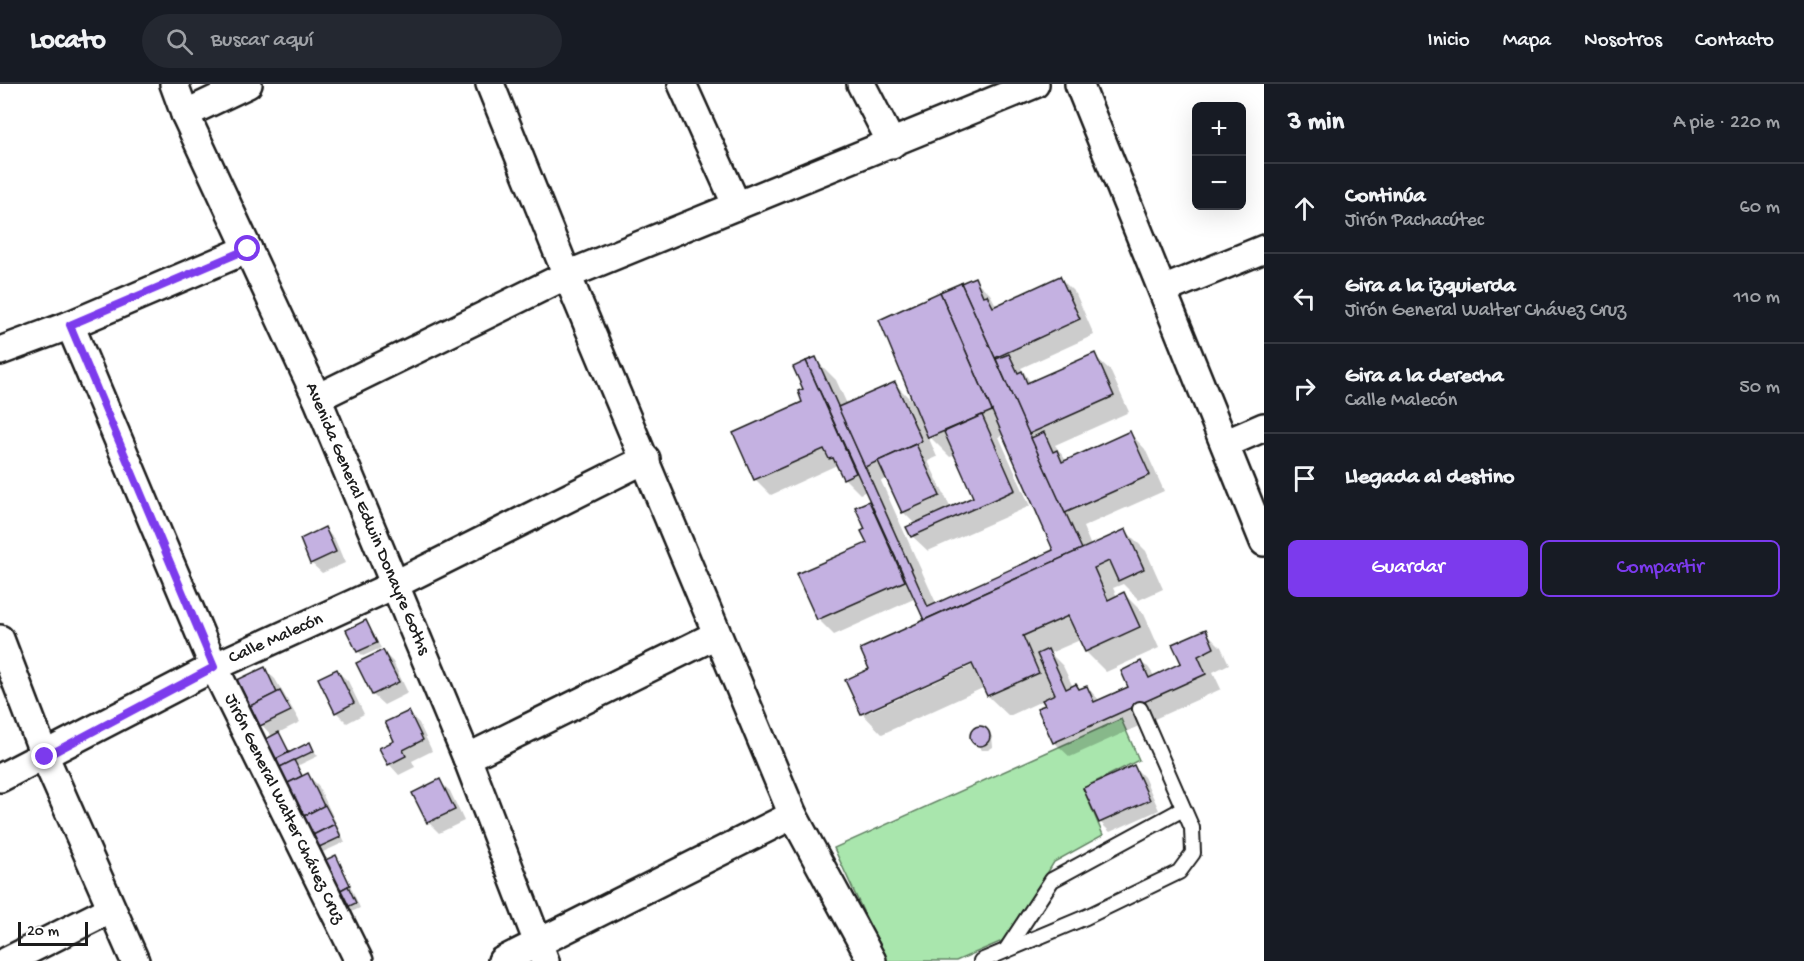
<!DOCTYPE html>
<html lang="es">
<head>
<meta charset="utf-8">
<style>
	body { margin:0; font-family:"Gochi Hand",sans-serif; background:#242831; color:#f1f3f6 }
	.controls { position:absolute; right:18px; top:18px; display:grid; overflow:hidden; border-radius:9px; box-shadow:0 6px 24px #0002 }
	.controls button { width:54px; height:54px; display:grid; place-items:center; padding:0; border:0; border-bottom:2px solid #363941; background:#171b24; color:#f1f3f6; font:30px sans-serif }
	.scale { position:absolute; left:18px; bottom:15px; width:70px; box-sizing:border-box; padding-left:6px; border:3px solid #1c1c1c; border-top:0; font-size:16px; line-height:21px; white-space:nowrap; color:#1c1c1c; -webkit-text-stroke:4px #fff; paint-order:stroke }
	.stop { position:absolute; width:18px; height:18px; margin:-14px; border:4px solid #7c3aed; border-radius:50%; background:#fff }
	.stop.end { background:#7c3aed; border-color:#fff; box-shadow:0 2px 6px #0008 }
	.list { margin:0; padding:0; list-style:none }
	h2 { display:flex; justify-content:space-between; align-items:center; height:78px; margin:0; padding:0 24px; font-size:26px }
	h2 small { font-size:20px; font-weight:400; color:#9ea1a6 }
	.list li { display:grid; grid-template-columns:39px 1fr auto; gap:18px; align-items:center; box-sizing:border-box; height:90px; padding:0 24px; border-top:2px solid #363941 }
	.list b { display:block; font-size:22px; white-space:nowrap }
	.list p { margin:0; font-size:20px; white-space:nowrap; color:#9ea1a6 }
	.list em { font-size:20px; font-style:normal; color:#9ea1a6 }
	.actions { display:flex; gap:12px; padding:18px 24px }
	.actions a { flex:1; padding:14px 0; border:2px solid #7c3aed; border-radius:9px; text-align:center; font-size:21px; color:#7c3aed }
	.actions .main { background:#7c3aed; color:#fff }
	.icon { flex:none; width:33px; height:33px; fill:none; stroke:currentColor; stroke-width:2; stroke-linecap:round; stroke-linejoin:round }
	.map { position:relative; flex:none; width:1264px; height:877px; overflow:hidden }
	header { display:flex; align-items:center; gap:36px; box-sizing:border-box; height:84px; padding:0 30px; background:#171b24; border-bottom:2px solid #363941 }
	header strong { font-size:28px }
	nav { display:flex; gap:33px; margin-inline-start:auto; font-size:21px }
	.search { width:420px; height:54px; background:#242831; display:flex; align-items:center; gap:15px; box-sizing:border-box; padding:0 21px; border-radius:33px; color:#9ea1a6; font-size:22px }
	main { display:flex }
	aside { flex:1; background:#171b24 }
	.map>svg:first-child { display:block }
</style>
</head>
<body>
<header>
<strong>Locato</strong>
<div class="search"><svg class="icon" aria-label="search" viewBox="0 0 24 24"><circle cx="10" cy="10" r="6"/><path d="M15 15l6 6"/></svg>Buscar aquí</div>
<nav><a>Inicio</a><a>Mapa</a><a>Nosotros</a><a>Contacto</a></nav>
</header>
<main>
<div class="map">
<svg width="1264" height="877" viewBox="0 0 1264 877">
	<rect width="100%" height="100%" fill="#fff"/>
	<filter id="ink" filterUnits="userSpaceOnUse"><feTurbulence type="fractalNoise" baseFrequency=".0167" numOctaves="2"/><feDisplacementMap in="SourceGraphic" scale="12" xChannelSelector="R" yChannelSelector="G"/><feConvolveMatrix kernelMatrix="1 2 1 2 8 2 1 2 1" color-interpolation-filters="sRGB"/></filter>
	<g filter="url(#ink)">
		<path fill="#a9e6ad" stroke="#628164" stroke-width="1.5" d="M1121,635L1139,676L1083,704L1103,751L1054,778L1007,855L956,877H886L834,764Z"/>
		<g fill="#0003" fill-rule="evenodd">
			<path d="M1060,194L1076,210L1094,251L1021,284L1031,299L1094,271L1110,286L1129,328L1055,361L1067,378L1130,349L1145,365L1164,407L1083,443L1091,462L1126,447L1146,467L1163,505L1139,516L1123,500L1113,504L1117,513L1124,510L1144,530L1159,564L1106,588L1086,568L1080,556L1050,569L1063,582L1073,603L1076,602L1080,606L1087,603L1100,617L1130,604L1141,579L1148,583L1155,593L1183,580L1205,547L1221,563L1229,580L1213,588L1221,605L1070,673L1054,658L1044,616L1009,632L988,612L985,603L882,650L862,629L871,586L926,537L916,514L834,551L818,535L798,491L869,459V419L874,424L867,407L860,410L844,394L837,381L771,411L755,395L804,318L805,305L795,283L815,275L836,296L847,320L895,300L916,321L881,237L974,195L990,210L997,223ZM927,350L950,373L956,371L975,414L951,425L928,377L937,373ZM1004,351L1055,467L937,521L881,397L888,394L904,429L916,441L912,452L928,467L1030,422L999,353ZM978,575L980,578L869,628V625Z"/>
			<path d="M325,445L335,456L345,479L322,489L311,479Z"/>
			<path d="M366,538L381,564L363,572L358,567Z"/>
			<path d="M382,567L393,578L408,609L384,621L373,611L358,580Z"/>
			<path d="M264,585L275,595L300,638L278,649L291,669L309,660L318,672L297,682L303,693L307,691L318,701L345,758L323,768L318,764L266,657L273,653L262,641L240,597Z"/>
			<path d="M337,587L348,597L364,630L347,639L336,628Z"/>
			<path d="M408,628L419,639L432,667L412,677L415,683L399,691L389,680Z"/>
			<path d="M978,644L992,652L993,663L988,666H982L971,654L973,647Z"/>
			<path d="M1133,682L1144,693L1159,726L1110,748L1100,738Z"/>
			<path d="M439,697L450,707L464,737L439,749L428,738L414,709Z"/>
			<path d="M335,773L340,778L360,824L349,829L344,824Z"/>
		</g>
		<g fill="#c4b1e1" stroke="#1c1c1c" stroke-width="1.5">
			<path d="M1060,192L1080,235L995,274L961,199L975,193L983,212L987,211L993,223Z"/>
			<path d="M961,199L1082,465L924,536L806,277L816,273L928,523L1053,466L940,208Z"/>
			<path d="M940,208L992,327L928,354L879,236Z"/>
			<path d="M1095,269L1114,312L1029,350L996,275L1009,270L1018,289L1022,287L1027,299Z"/>
			<path d="M806,277L856,389L843,395L833,374L829,375L824,365L754,396L733,349L802,318L798,307L803,305L793,283Z"/>
			<path d="M895,298L922,357L865,383L838,323Z"/>
			<path d="M982,331L1015,406L911,453L906,443L973,413L944,348Z"/>
			<path d="M1130,347L1150,391L1065,429L1031,354L1044,348L1053,368L1057,366L1062,378Z"/>
			<path d="M916,360L940,412L902,429L878,377Z"/>
			<path d="M869,417L905,497L817,536L796,490L867,459L861,447L865,445L855,423Z"/>
			<path d="M325,443L336,468L310,480L300,455Z"/>
			<path d="M1126,445L1144,485L1118,497L1109,477L1094,484L1108,516L1124,508L1140,543L1085,568L1068,532L1023,552L1039,589L987,612L972,580L861,630L845,596L869,585L860,565Z"/>
			<path d="M366,536L377,559L357,568L346,546Z"/>
			<path d="M1206,545L1214,564L1198,572L1206,590L1053,659L1037,624L1045,621L1042,616L1055,610L1037,570L1048,565L1066,605L1076,600L1079,605L1087,602L1094,618L1128,603L1121,587L1141,577L1149,594L1181,579L1172,560Z"/>
			<path d="M383,566L399,598L372,611L356,579Z"/>
			<path d="M265,583L277,609L250,622L237,596Z"/>
			<path d="M337,585L354,619L335,629L318,594Z"/>
			<path d="M280,607L291,627L260,642L250,622Z"/>
			<path d="M409,627L423,656L403,666L406,672L388,681L379,664L394,657L385,638Z"/>
			<circle cx="980" cy="652" r="10"/>
			<path d="M279,648L289,668L274,676L264,656Z"/>
			<path d="M310,658L314,667L278,684L274,676Z"/>
			<path d="M294,676L302,692L286,700L278,684Z"/>
			<path d="M1134,681L1150,716L1099,739L1083,704Z"/>
			<path d="M308,689L324,722L302,733L286,700Z"/>
			<path d="M440,695L455,726L427,739L412,709Z"/>
			<path d="M325,721L335,740L311,752L302,733Z"/>
			<path d="M335,740L341,753L317,764L311,752Z"/>
			<path d="M336,771L350,801L335,809L321,778Z"/>
			<path d="M348,802L356,819L343,825L335,809Z"/>
		</g>
		<g fill="none" stroke-linecap="round" stroke-linejoin="round">
			<g stroke="#1c1c1c" stroke-width="18">
				<g id="lane">
					<path d="M1006,866L1052,796L1183,725"/>
					<path d="M981,877L1086,833L1179,788L1193,769L1192,744L1140,625"/>
				</g>
			</g>
			<g stroke="#1c1c1c" stroke-width="32">
				<g id="street">
					<path d="M174,0L185,30L317,314L467,674L545,877"/>
					<path d="M490,0L567,191L793,731L872,877"/>
					<path d="M682,0L737,122"/>
					<path d="M861,0L892,60"/>
					<path d="M1079,0L1264,458"/>
					<path d="M185,30L248,0"/>
					<path d="M1163,206L1264,165"/>
					<path d="M70,241L214,583L359,877"/>
					<path d="M0,267L70,241L248,165"/>
					<path d="M317,314L567,191L1035,0"/>
					<path d="M1225,360L1264,343"/>
					<path d="M0,555L45,673L135,877"/>
					<path d="M467,674L716,551"/>
					<path d="M0,694L214,583L394,501L646,375"/>
					<path d="M7,877L111,825"/>
					<path d="M502,877L793,731"/>
				</g>
			</g>
			<use href="#lane" stroke="#fff" stroke-width="14"/>
			<use href="#street" stroke="#fff" stroke-width="27"/>
		</g>
	</g>
	<g fill="none" stroke-linecap="round" stroke-linejoin="round" filter="url(#ink)">
		<path stroke="#7c3aed" stroke-width="8" d="M45,673L214,583L70,241L248,165"/>
	</g>
	<g text-anchor="middle" dominant-baseline="central" stroke-width="4.5" stroke-linejoin="round" paint-order="stroke">
		<g font-size="18" fill="#1c1c1c" stroke="#fff">
			<text transform="translate(367 435) rotate(67)">Avenida General Edwin Donayre Goths</text>
			<text transform="translate(276 555) rotate(-24)">Calle Malecón</text>
			<text transform="translate(284 725) rotate(64)">Jirón General Walter Chávez Cruz</text>
		</g>
	</g>
</svg>
<div class="controls">
<button>+</button>
<button>−</button>
</div>
<div class="scale">20 m</div>
<div class="stop" style="left:248px;top:165px"></div>
<div class="stop end" style="left:45px;top:673px"></div>
</div>
<aside>
<h2>3 min<small>A pie · 220 m</small></h2>
<ul class="list">
<li><svg class="icon" aria-label="ahead" viewBox="0 0 24 24"><path d="M12 20V5M6 11l6-6 6 6"/></svg><div><b>Continúa</b><p>Jirón Pachacútec</p></div><em>60 m</em></li>
<li><svg class="icon" aria-label="left" viewBox="0 0 24 24"><path d="M17 20v-9H6M10 6l-5 5 5 5"/></svg><div><b>Gira a la izquierda</b><p>Jirón General Walter Chávez Cruz</p></div><em>110 m</em></li>
<li><svg class="icon" aria-label="right" viewBox="0 0 24 24"><path d="M7 20v-9h11M14 6l5 5-5 5"/></svg><div><b>Gira a la derecha</b><p>Calle Malecón</p></div><em>50 m</em></li>
<li><svg class="icon" aria-label="arrive" viewBox="0 0 24 24"><path d="M6 21V4h12l-3 4 3 4H6"/></svg><div><b>Llegada al destino</b></div></li>
</ul>
<div class="actions"><a class="main">Guardar</a><a>Compartir</a></div>
</aside>
</main>
</body>
</html>
